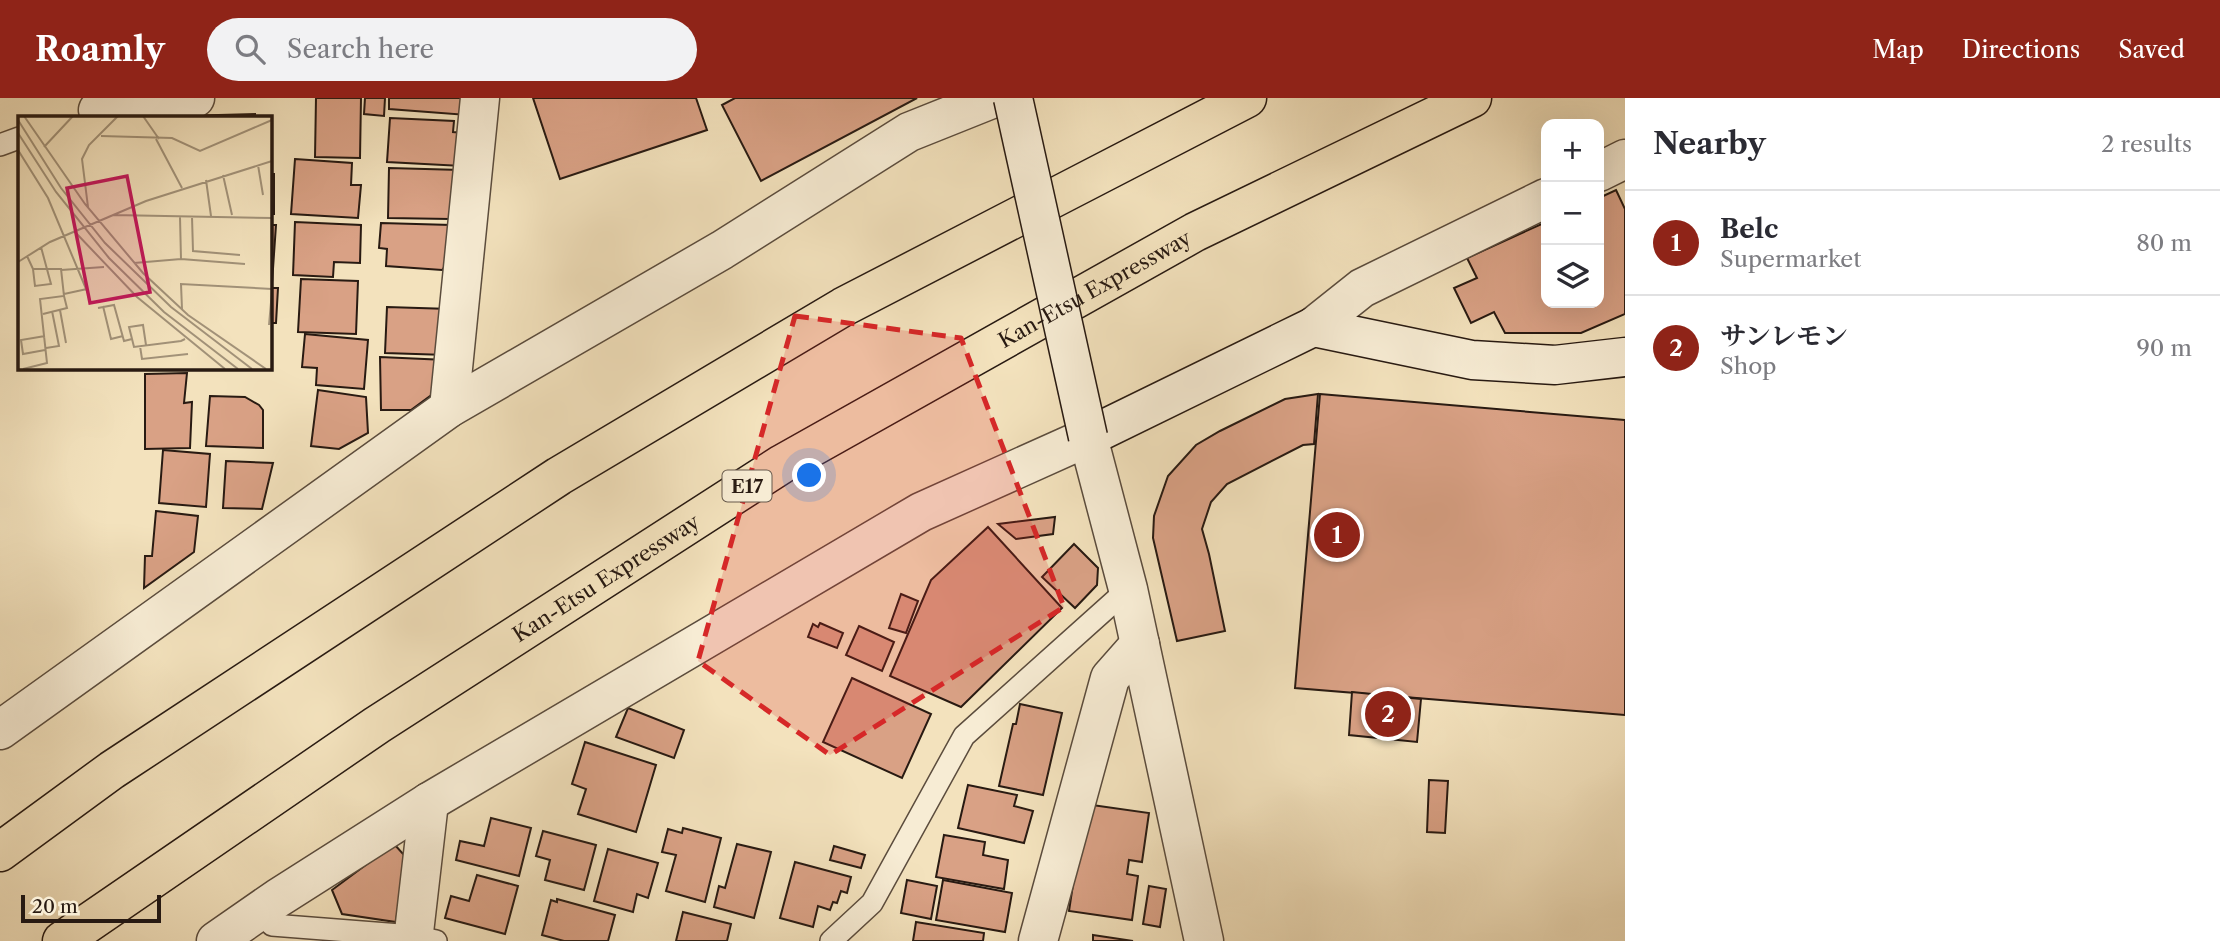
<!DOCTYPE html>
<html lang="en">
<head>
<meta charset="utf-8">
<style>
	body { margin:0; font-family:"Libre Caslon Text","Noto Serif JP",serif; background:#f2f2f3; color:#2b2b33 }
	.controls { position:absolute; right:21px; top:21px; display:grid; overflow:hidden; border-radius:14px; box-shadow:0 7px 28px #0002 }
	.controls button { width:63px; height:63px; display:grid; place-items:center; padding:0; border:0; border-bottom:2px solid #e1e1e2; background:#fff; color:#2b2b33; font:35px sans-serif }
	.scale { position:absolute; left:21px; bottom:18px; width:140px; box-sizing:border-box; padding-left:7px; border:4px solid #281a12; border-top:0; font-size:19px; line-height:24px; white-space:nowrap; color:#281a12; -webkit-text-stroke:5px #f7ecd4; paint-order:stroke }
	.you { position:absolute; left:810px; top:378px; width:24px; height:24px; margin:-18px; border:5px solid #fff; border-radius:50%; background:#1a73e8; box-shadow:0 0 0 10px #1a73e833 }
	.badge { display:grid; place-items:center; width:46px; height:46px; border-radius:50%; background:#8f2418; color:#fff; font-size:23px; font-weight:700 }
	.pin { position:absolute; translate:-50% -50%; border:4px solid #fff; box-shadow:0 2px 7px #0006 }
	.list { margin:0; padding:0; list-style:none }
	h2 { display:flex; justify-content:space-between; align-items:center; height:91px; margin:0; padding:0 28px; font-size:30px }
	h2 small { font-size:23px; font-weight:400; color:#7c7c81 }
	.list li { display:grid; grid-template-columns:46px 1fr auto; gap:21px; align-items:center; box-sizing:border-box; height:105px; padding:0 28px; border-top:2px solid #e1e1e2 }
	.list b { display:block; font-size:26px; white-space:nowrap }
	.list p { margin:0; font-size:23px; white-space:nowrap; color:#7c7c81 }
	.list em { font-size:23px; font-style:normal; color:#7c7c81 }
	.icon { flex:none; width:38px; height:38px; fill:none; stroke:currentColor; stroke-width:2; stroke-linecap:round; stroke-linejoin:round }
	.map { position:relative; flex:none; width:1625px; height:843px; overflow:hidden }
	header { display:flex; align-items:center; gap:42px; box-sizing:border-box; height:98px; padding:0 35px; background:#8f2418; color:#fff }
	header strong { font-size:33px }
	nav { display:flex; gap:38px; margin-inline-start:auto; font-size:24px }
	.search { width:490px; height:63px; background:#f2f2f3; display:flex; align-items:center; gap:18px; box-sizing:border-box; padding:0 24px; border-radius:38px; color:#7c7c81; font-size:26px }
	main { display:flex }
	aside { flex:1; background:#fff }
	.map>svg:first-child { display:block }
</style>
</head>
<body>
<header>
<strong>Roamly</strong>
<div class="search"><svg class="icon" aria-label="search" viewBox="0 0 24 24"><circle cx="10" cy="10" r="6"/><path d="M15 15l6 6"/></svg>Search here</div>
<nav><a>Map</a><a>Directions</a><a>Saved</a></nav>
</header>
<main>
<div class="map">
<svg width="1625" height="843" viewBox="0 0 1625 843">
	<rect width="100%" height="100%" fill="#f3e2bd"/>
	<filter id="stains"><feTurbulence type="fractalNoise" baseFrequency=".00286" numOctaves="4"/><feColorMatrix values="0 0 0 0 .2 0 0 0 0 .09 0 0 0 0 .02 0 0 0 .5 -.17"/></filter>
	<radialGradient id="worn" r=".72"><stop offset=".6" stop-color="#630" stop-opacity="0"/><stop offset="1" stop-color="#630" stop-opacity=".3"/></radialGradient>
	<g fill="#d9a185" stroke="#281a12" stroke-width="2">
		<path d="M316,0H361L360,60L315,59Z"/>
		<path d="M365,0H385L384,18L364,16Z"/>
		<path d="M389,0H467V17L389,11Z"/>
		<path d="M533,0H696L707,32L560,81Z"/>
		<path d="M735,0H917L761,83L722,7Z"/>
		<path d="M255,16V19H182V18Z"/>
		<path d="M390,20L454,23L453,34L465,35L462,68L387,64Z"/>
		<path d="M295,61L352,65L351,87H361L358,120L291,116Z"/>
		<path d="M389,70L461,72L460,110H450V121L388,120Z"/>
		<rect x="270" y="76" width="4" height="40"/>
		<path d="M1616,92L1625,111V216L1581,235H1505L1494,214L1471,225L1454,190L1477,180L1467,160L1546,124V205H1599V100Z"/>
		<path d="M295,124L361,127L360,165L334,164L333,179L293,177Z"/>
		<path d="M381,125L451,127L450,162L442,172L386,168L387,151L379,150Z"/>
		<path d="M270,127H276L272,185H270Z"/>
		<path d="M301,181L358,183L356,236L298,234Z"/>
		<path d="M270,190H278L276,225H270Z"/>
		<path d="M387,209L450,211L446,257L385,255Z"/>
		<path d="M305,236L368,242L364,291L316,287L317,270L302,269Z"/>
		<path d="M380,259L446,262L445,287L411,312H381Z"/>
		<path d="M187,275L184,305L192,304L190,350L145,351V276Z"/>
		<path d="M318,292L366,299L368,335L339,351L311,348Z"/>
		<path d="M1318,296L1314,346L1303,347L1227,386L1211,404L1202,431L1209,456L1225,533L1177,543L1153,440L1154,418L1168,378L1196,347L1220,333L1285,301Z"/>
		<path d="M1320,296L1625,322V617L1295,590Z"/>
		<path d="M210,298L245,299L259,307L263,312V350L206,348Z"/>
		<path d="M163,352L210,356L206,409L159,405Z"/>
		<path d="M226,363L273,365L262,411L223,410Z"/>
		<path d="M156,413L198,418L194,454L144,490L145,458H152Z"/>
		<path d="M1055,419L1053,436L1016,441L998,426Z"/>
		<path d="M988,429L1062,510L961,609L890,578L931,482Z"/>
		<path d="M1074,446L1098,470L1097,487L1075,510L1042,479Z"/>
		<path d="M901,496L918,503L906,535L889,530Z"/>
		<path d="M820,525L843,535L837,550L808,539L813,526L818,529Z"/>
		<path d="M859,528L894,544L882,573L846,557Z"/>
		<path d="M852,580L931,616L902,680L823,644Z"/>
		<path d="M1352,594L1421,601L1417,644L1349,637Z"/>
		<path d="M1020,606L1062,615L1043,697L999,688L1013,626H1016Z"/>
		<path d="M628,610L684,632L674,660L616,639Z"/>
		<path d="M585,644L656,667L636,734L578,716L586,691L572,686Z"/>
		<path d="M1429,682L1448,683L1445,735L1427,734Z"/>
		<path d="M968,687L1017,697L1014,708L1033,713L1024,745L958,730Z"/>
		<path d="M1085,706L1149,715L1142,764L1129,762L1127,776L1138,778L1132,822L1069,813Z"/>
		<path d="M491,720L531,730L519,778L456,762L460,743L484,748Z"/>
		<path d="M683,730L721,740L705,804L666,793L676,757L662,754L668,731L682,735Z"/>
		<path d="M543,733L596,747L584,792L545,782L550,762L536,758Z"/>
		<path d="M944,737L985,744L983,757L1008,762L1004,791L936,779Z"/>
		<path d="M394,746L405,758L396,824L342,816L332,792Z"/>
		<path d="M737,746L771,754L754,820L714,809L719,788L725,790Z"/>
		<path d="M834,748L865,757L861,770L830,762Z"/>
		<path d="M608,751L658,765L648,800L637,796L633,814L594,803Z"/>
		<path d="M795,764L851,779L847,795L841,793L837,805L833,804L830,812L818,808L813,829L780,820Z"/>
		<path d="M477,777L518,788L505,836L445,820L451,798L469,803Z"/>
		<path d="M907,782L937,788L931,821L901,815Z"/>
		<path d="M943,782L1012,795L1005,834L936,822Z"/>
		<path d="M1149,788L1166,791L1160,829L1143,826Z"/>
		<path d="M557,801L615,817L608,843H564L542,837L551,802L557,804Z"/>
		<path d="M683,814L731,826L727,843H676Z"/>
		<path d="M916,824L984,835L983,843H913Z"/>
		<path d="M1093,837L1133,843H1093Z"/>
	</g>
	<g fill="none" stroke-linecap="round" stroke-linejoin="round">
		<g stroke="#5b4c3d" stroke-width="24">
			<g id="lane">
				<path d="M0,47L19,40"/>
				<path d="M272,827L413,838L436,843"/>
				<path d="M831,843L872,805L964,638L1128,491"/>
			</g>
		</g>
		<g stroke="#5b4c3d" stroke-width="41">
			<g id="street">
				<path d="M98,12L195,0"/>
				<path d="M1599,74L1625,61"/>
				<path d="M1313,229L1362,190L1546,100"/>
				<path d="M449,310L480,0"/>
				<path d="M0,632L449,310L722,152L909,34L994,0"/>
				<path d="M216,843L278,800L429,704L921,414L1088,339L1128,491L1204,843"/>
				<path d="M413,843L429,704"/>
				<path d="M1038,843L1110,580L1140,546"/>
			</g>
		</g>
		<g stroke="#281a12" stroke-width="41">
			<path id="secondary" d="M1088,339L1313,229L1472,262L1555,267L1625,259"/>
		</g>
		<g stroke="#281a12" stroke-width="41">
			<g id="highway">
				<path d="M0,754L112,672L559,378L843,209L1247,0"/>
				<path id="s1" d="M62,843L377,627L782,366L1195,134L1472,0"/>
			</g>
		</g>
		<use href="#lane" stroke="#f7ecd4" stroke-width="21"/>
		<use href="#street" stroke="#f7ecd4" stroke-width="38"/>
		<use href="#secondary" stroke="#f7ecd4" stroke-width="38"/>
		<use href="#highway" stroke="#f3e2bd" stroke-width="38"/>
		<g stroke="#281a12" stroke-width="41" stroke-linecap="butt">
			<path id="secondary-bridge" d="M1013,0L1088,339"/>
		</g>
		<use href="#secondary-bridge" stroke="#f7ecd4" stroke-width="38"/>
	</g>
	<path fill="#d62828" fill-opacity="0.2" stroke="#d62828" stroke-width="5" stroke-dasharray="14 9" stroke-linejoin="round" d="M795,218L961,240L1064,509L830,657L698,563Z"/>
	<g text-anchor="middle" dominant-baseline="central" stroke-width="7" stroke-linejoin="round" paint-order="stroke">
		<rect fill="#f7ecd4" stroke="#66594c" stroke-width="2" x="722.5" y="372.5" width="49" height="31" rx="5"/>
		<g font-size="19" font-weight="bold" fill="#281a12">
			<text x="747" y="388">E17</text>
		</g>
		<g font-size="21" fill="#281a12" stroke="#f7ecd4">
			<text stroke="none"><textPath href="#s1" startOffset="1222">Kan-Etsu Expressway</textPath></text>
			<text stroke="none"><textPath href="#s1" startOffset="654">Kan-Etsu Expressway</textPath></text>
		</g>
	</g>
	<g transform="translate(18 18)">
		<rect width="254" height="254" fill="#f3e2bd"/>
		<path fill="none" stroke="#a29279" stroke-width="2" d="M6,0L67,88L125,157L170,199L248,253M125,0L141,23M0,4L43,72L87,127L153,191L234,253M0,17L38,76L91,142L146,196L220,253M83,20L154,22L182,35L254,4M138,23L164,72M26,31L55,0M0,34L30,82L71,180M240,49L245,79M205,59L214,99M188,64L193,100M70,91L64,43L71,29L100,0M95,99L254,102M162,101L163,143M174,101L175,135L222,139M57,116L119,181L207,253M0,146L32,126L128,85L254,45M116,147L163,143L227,148M15,153L17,170L33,168L23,131M43,154L86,151M46,178L69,173M85,190L93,223L105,220M80,192L96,189L106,225L114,223M164,193L163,168L254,173M42,194L48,227M25,198L49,192L46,180M251,209L254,175M27,220L3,224L5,238L27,234M128,229L125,209L111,211L116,231L163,225L167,223M122,230L124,243L170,238M28,232L41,230L34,195M5,253L29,247L22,183L46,180L43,153H15L9,140"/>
		<path fill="#c2185b" fill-opacity="0.15" stroke="#c2185b" stroke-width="3.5" d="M109,60L132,176L72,187L49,72Z"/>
		<rect width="254" height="254" fill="none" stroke="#281a12" stroke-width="3.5"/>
	</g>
	<rect width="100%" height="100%" filter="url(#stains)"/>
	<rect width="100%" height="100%" fill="url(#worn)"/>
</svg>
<div class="controls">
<button>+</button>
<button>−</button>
<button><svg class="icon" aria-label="layers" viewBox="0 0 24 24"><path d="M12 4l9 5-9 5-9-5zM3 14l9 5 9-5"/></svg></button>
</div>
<div class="scale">20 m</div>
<div class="you"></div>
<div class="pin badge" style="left:1337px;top:437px">1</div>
<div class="pin badge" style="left:1388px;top:616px">2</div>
</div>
<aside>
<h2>Nearby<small>2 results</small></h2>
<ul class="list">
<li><span class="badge">1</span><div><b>Belc</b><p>Supermarket</p></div><em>80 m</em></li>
<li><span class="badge">2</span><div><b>サンレモン</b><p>Shop</p></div><em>90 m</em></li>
</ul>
</aside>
</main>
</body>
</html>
